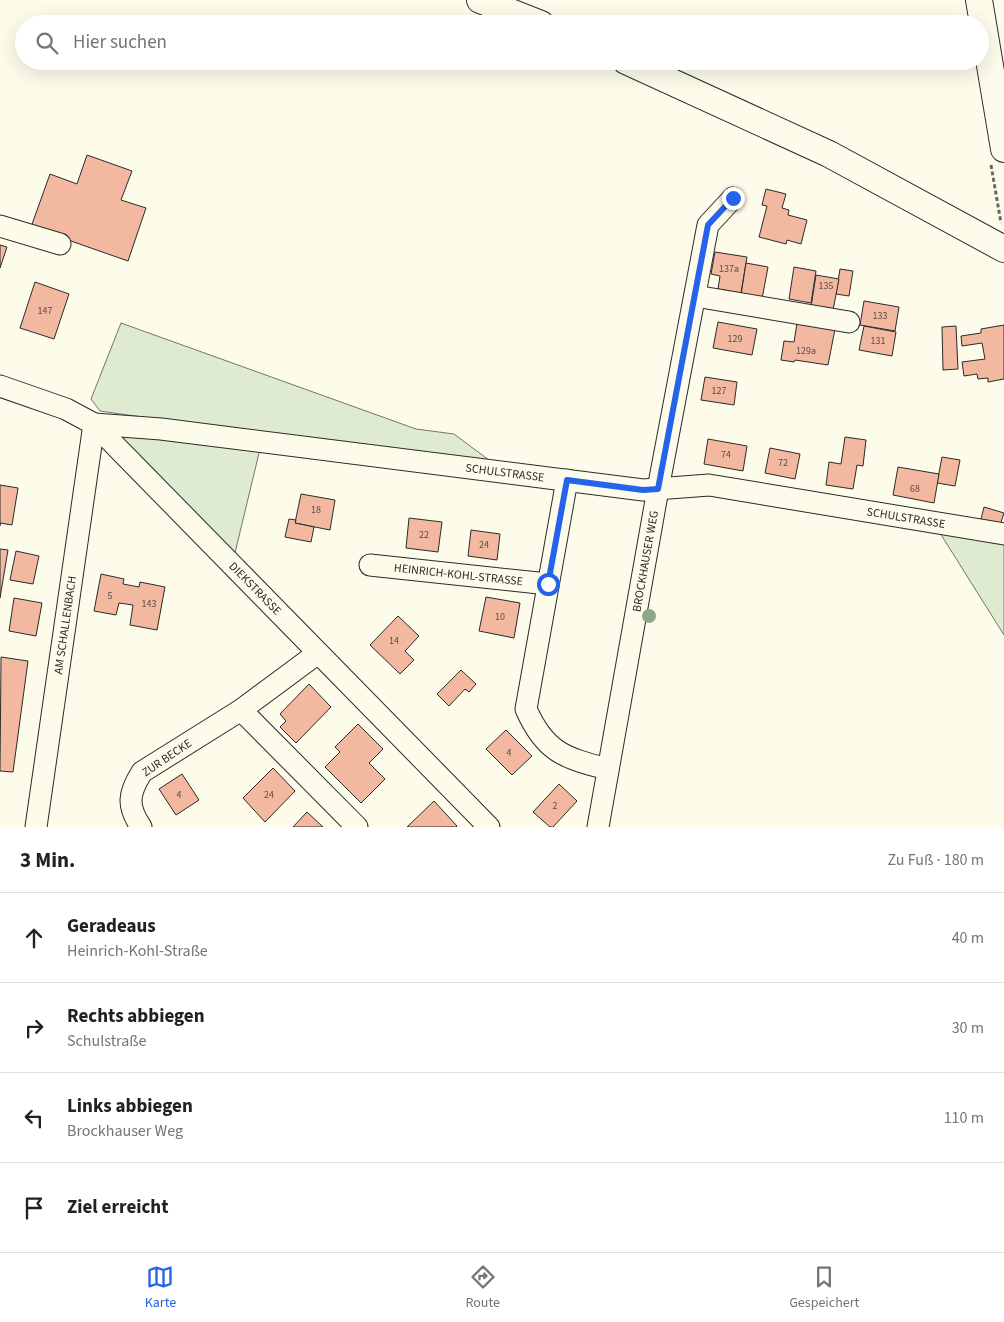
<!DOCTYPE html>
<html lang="de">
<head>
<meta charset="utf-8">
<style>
	body { margin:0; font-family:"Source Sans 3",sans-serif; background:#f6f6f6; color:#202124 }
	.stop { position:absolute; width:15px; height:15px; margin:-11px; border:4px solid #2563eb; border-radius:50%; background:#fff }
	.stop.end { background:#2563eb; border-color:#fff; box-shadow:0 1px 5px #0008 }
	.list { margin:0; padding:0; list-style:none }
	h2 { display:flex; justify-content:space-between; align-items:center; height:65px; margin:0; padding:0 20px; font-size:21px }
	h2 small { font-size:16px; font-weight:400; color:#757577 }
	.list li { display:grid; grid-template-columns:32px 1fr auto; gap:15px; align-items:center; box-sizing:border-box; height:90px; padding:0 20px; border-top:1px solid #e0e0e0 }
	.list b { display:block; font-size:19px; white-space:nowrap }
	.list p { margin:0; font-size:16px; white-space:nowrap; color:#757577 }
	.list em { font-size:16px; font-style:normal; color:#757577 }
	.icon { flex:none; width:28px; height:28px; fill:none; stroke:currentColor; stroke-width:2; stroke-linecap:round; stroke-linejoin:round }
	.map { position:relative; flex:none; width:1004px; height:827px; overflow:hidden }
	.search { position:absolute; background:#fff; box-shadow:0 5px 20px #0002; left:15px; right:15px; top:15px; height:55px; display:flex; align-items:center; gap:12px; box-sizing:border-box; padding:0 18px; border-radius:28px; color:#757577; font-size:19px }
	.sheet { height:425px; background:#fff }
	nav { display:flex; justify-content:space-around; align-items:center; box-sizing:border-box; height:70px; border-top:1px solid #e0e0e0; background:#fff; font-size:14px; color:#757577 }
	nav a { display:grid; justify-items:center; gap:2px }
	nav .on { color:#2563eb }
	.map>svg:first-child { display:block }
</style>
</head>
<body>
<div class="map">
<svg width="1004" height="827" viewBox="0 0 1004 827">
	<rect width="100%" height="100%" fill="#fdfbea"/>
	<g fill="#deebd1" stroke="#74746e">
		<path d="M121,323L416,429L454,434L501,469L100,411L91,399Z"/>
		<path d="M109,432L260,449L234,557Z"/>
		<path d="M940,533L1004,542V635Z"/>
	</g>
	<g fill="#f2b8a0" stroke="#2b2b2b">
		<path d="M87,155L132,171L121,200L146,208L128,261L31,227L50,174L77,184Z"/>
		<path d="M766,189L786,194L782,208L789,210L788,215L807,220L801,244L787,240L786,244L759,237L767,206L762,205Z"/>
		<path d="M0,245L7,247L0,268Z"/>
		<path d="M715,252L747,257L741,293L718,289L720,276L711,274Z"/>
		<path d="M746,263L768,267L762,299L741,295Z"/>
		<path d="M794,267L816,271L811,303L789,299Z"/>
		<path d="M840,269L853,271L849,296L836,294Z"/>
		<path d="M816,275L839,279L833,310L811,307Z"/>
		<path d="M35,282L69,294L54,339L20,328Z"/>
		<path d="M864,301L899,307L895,331L860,325Z"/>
		<path d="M718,322L757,329L752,355L713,348Z"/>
		<path d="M797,323L835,329L828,365L795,360L794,362L781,360L784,341L794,342Z"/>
		<path d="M1004,325V379L988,382V378L978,379L977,374L964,376L962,362L985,359L982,343L962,346L961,336L981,333V329Z"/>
		<path d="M864,326L896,332L892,356L859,350Z"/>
		<path d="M956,326L958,369L943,370L942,327Z"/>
		<path d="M705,377L737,382L734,405L701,400Z"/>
		<path d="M845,437L866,440L863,466L857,465L853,489L826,485L829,462L841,464Z"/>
		<path d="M708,439L747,446L743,471L704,464Z"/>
		<path d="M770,448L800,454L795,479L765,473Z"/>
		<path d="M942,457L960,460L955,486L937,483Z"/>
		<path d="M898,467L939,474L934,503L893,495Z"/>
		<path d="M0,485L18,488L12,525L0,523V526Z"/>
		<path d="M301,494L335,500L330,530L295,523Z"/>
		<path d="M984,507L1004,513L1000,525L981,519Z"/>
		<path d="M409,518L442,522L438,552L406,548Z"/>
		<path d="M289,519L296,520L295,523L314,527L311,542L285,537Z"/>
		<path d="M471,530L500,534L497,560L468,556Z"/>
		<path d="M0,549L8,550L0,598Z"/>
		<path d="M16,551L39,556L33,584L10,580Z"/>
		<path d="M101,574L124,579L123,584L139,587L140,582L165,587L157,630L130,625L133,605L119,603L116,615L94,611Z"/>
		<path d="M486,597L520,603L514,638L479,631Z"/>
		<path d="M14,598L42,603L36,636L9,631Z"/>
		<path d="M398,616L419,636L405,651L414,660L400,674L370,645Z"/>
		<path d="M1,657L28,661L13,772L0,771Z"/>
		<path d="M461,670L476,684L469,692L465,689L449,706L437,694Z"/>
		<path d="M309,684L331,707L296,743L280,727L286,721L280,714Z"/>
		<path d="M358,724L383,749L369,763L385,779L361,803L325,767L340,752L335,747Z"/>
		<path d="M506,730L532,756L512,775L486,749Z"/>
		<path d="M273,768L295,791L265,822L243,798Z"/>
		<path d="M182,774L199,800L176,815L159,789Z"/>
		<path d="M559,784L577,801L553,827H550L533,812Z"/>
		<path d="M434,801L457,826L456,827H407Z"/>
		<path d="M307,812L323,827H293Z"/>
	</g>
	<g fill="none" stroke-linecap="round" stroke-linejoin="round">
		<g stroke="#2b2b2b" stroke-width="23">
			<g id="minor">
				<path d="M0,226L60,244"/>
				<path d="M695,296L849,322"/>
				<path id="s1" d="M0,386L66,409L94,424L489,827"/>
				<path d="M567,480L526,709C545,752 564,758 608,769"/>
				<path id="s2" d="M370,565L548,584"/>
				<path d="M241,710L357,827"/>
				<path id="s3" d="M36,827L94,424L161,429L643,490L709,485L1004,534"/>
				<path d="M141,827C127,806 128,794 142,772L241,710L318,653"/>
				<path id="s4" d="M598,827L658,489L708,225L733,198"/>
			</g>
		</g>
		<g stroke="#2b2b2b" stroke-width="28">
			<g id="major">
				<path d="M480,0L541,24"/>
				<path d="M979,0L1004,149"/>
				<path d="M626,61L829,154L1004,249"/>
			</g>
		</g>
		<path stroke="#6a6964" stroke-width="3" stroke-dasharray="4 2.5" stroke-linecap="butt" d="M991,165L1001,223"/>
		<use href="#minor" stroke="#fdfbea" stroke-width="21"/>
		<use href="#major" stroke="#fdfbea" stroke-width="26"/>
	</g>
	<circle fill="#8ea78a" cx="649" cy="616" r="7"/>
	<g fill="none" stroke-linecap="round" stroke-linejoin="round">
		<path stroke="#2563eb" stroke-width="6" d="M548,584L567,480L643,490L658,489L708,225L733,198"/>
	</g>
	<g text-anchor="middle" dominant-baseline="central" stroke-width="4" stroke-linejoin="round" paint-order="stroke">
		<g font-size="10" fill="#5d4e48">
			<text x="729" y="269">137a</text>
			<text x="826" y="286">135</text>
			<text x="45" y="311">147</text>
			<text x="880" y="316">133</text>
			<text x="735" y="339">129</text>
			<text x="878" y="341">131</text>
			<text x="806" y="351">129a</text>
			<text x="719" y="391">127</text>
			<text x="726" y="455">74</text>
			<text x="783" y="463">72</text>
			<text x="915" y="489">68</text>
			<text x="316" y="510">18</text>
			<text x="424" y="535">22</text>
			<text x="484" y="545">24</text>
			<text x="110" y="596">5</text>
			<text x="149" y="604">143</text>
			<text x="500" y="617">10</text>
			<text x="394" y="641">14</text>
			<text x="509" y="753">4</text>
			<text x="179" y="795">4</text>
			<text x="269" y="795">24</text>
			<text x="555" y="806">2</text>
		</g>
		<g font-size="12" fill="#2b2b2b" stroke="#fdfbea">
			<text stroke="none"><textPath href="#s3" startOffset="821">SCHULSTRASSE</textPath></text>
			<text stroke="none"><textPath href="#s3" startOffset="1226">SCHULSTRASSE</textPath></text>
			<text stroke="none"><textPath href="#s4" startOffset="270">BROCKHAUSER WEG</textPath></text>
			<text stroke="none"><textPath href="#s2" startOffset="89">HEINRICH-KOHL-STRASSE</textPath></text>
			<text stroke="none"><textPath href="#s1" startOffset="332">DIEKSTRASSE</textPath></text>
			<text stroke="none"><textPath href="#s3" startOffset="204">AM SCHALLENBACH</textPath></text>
			<text transform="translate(167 758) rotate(-34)">ZUR BECKE</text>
		</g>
	</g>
</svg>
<div class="stop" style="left:548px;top:584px"></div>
<div class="stop end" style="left:733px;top:198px"></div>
<div class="search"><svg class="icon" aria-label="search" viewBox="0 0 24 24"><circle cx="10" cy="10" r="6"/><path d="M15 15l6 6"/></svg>Hier suchen</div>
</div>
<section class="sheet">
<h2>3 Min.<small>Zu Fuß · 180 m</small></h2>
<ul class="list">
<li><svg class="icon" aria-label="ahead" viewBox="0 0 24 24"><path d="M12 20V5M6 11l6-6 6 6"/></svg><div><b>Geradeaus</b><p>Heinrich-Kohl-Straße</p></div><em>40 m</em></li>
<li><svg class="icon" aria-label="right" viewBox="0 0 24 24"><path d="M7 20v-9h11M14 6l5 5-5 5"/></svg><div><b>Rechts abbiegen</b><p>Schulstraße</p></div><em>30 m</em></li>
<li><svg class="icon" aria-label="left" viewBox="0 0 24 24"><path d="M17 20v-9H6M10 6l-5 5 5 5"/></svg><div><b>Links abbiegen</b><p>Brockhauser Weg</p></div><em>110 m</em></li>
<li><svg class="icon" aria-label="arrive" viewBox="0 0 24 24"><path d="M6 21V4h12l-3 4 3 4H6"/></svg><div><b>Ziel erreicht</b></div></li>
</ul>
</section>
<nav>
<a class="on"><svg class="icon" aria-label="map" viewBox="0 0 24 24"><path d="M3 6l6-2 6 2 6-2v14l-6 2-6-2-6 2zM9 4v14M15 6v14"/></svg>Karte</a>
<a><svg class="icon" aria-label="directions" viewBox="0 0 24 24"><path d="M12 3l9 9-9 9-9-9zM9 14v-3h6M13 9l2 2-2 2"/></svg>Route</a>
<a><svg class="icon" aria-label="saved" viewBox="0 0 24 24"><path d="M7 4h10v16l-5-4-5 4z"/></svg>Gespeichert</a>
</nav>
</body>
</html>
